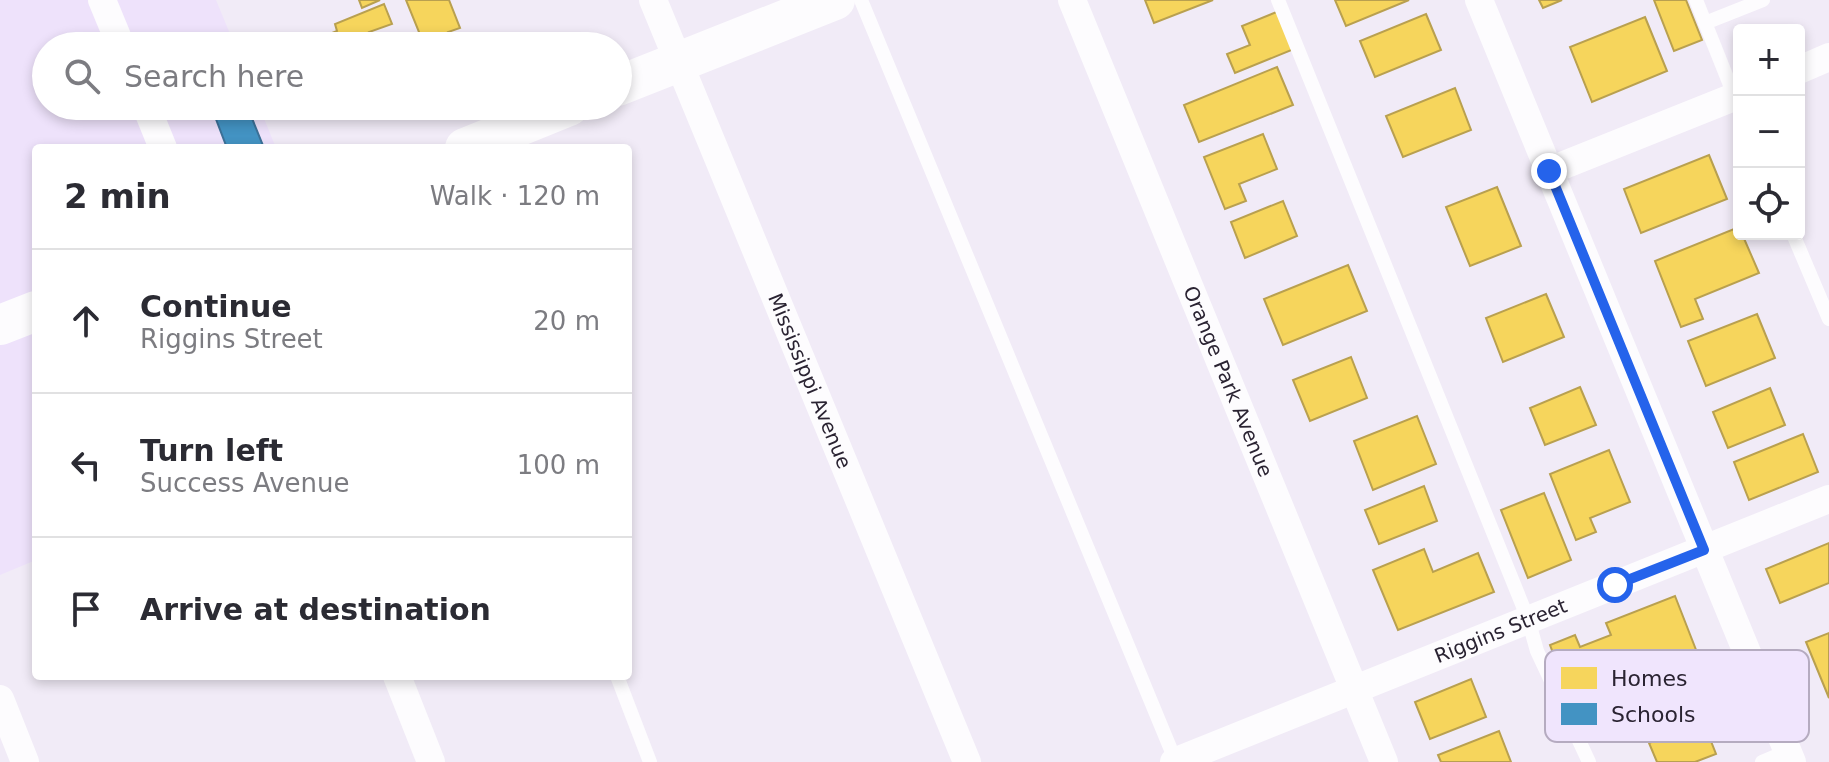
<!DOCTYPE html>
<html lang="en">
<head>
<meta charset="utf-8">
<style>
	body { margin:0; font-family:"DejaVu Sans",sans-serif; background:#f2f2f3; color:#2b2b33 }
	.controls { position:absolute; right:24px; top:24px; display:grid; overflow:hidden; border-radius:8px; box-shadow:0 4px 12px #0003 }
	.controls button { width:72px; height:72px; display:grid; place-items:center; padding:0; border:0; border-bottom:2px solid #e1e1e2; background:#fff; color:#2b2b33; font:40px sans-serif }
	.stop { position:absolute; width:24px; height:24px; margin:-18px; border:6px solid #2563eb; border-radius:50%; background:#fff }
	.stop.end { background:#2563eb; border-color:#fff; box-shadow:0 2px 8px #0008 }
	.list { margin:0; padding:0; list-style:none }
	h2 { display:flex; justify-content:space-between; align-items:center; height:104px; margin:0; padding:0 32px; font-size:34px }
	h2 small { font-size:26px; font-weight:400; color:#7c7c81 }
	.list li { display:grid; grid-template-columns:52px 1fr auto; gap:24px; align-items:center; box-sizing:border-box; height:144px; padding:0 32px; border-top:2px solid #e1e1e2 }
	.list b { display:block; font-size:30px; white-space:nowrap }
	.list p { margin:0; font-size:26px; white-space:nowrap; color:#7c7c81 }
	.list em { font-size:26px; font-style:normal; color:#7c7c81 }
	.icon { flex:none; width:44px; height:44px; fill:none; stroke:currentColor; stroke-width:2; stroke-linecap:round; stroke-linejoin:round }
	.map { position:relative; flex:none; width:1829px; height:762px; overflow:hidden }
	.search { position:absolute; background:#fff; box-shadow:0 4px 12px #0003; left:32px; top:32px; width:600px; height:88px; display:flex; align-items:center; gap:20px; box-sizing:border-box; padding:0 28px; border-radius:44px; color:#7c7c81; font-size:30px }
	.panel { position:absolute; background:#fff; box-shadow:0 4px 12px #0003; left:32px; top:144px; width:600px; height:536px; border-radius:8px }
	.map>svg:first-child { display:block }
</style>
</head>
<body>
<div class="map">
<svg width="1829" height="762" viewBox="0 0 1829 762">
	<rect width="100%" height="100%" fill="#f1ebf7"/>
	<path fill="#eee2fb" d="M0,0H216L235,46H46V106H259L276,148H36V560L0,575Z"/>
	<g fill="#f6d55c" stroke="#b9a04f" stroke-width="2">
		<path d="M359,0H380L362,8Z"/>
		<path d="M406,0H449L460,28L448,32L452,42L437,46L434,38L423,42Z"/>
		<path d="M1145,0H1213L1154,23Z"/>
		<path d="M1335,0H1409L1346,26Z"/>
		<path d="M1539,0H1562L1543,8Z"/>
		<path d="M1654,0H1686L1702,40L1674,51Z"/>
		<path d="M384,4L392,24L369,32L375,46H331L327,35L337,31L335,24Z"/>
		<path d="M1279,11L1294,49L1235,73L1227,54L1250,45L1242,26Z"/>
		<path d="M1426,14L1441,50L1375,77L1360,41Z"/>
		<path d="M1645,17L1667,71L1592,102L1570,47Z"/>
		<path d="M1277,67L1293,105L1199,142L1184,105Z"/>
		<path d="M1455,88L1471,130L1403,157L1386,116Z"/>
		<path d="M1263,134L1277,169L1239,184L1246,201L1225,209L1204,157Z"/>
		<path d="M1709,155L1727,199L1641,233L1624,189Z"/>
		<path d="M1497,187L1521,246L1470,266L1446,207Z"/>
		<path d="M1283,201L1297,236L1245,258L1231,222Z"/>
		<path d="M1739,227L1759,273L1695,299L1703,319L1681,327L1655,261Z"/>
		<path d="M1348,265L1367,311L1283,345L1264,299Z"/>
		<path d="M1546,294L1564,337L1503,362L1486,318Z"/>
		<path d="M1757,314L1775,358L1706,386L1688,341Z"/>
		<path d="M1351,357L1367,398L1310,421L1293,380Z"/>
		<path d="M1580,387L1596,425L1545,445L1530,408Z"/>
		<path d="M1770,388L1785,425L1728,448L1713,412Z"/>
		<path d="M1417,416L1436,464L1373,490L1354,441Z"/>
		<path d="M1803,434L1818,472L1749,500L1734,462Z"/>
		<path d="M1609,450L1630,502L1590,518L1596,532L1576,540L1550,474Z"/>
		<path d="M1424,486L1437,521L1379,544L1365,510Z"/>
		<path d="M1544,493L1571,560L1528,578L1501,510Z"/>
		<path d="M1829,543V583L1780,603L1766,569Z"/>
		<path d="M1424,549L1433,572L1478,553L1494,592L1398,630L1373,570Z"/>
		<path d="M1675,596L1698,655L1573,705L1550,645L1575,635L1580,647L1611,635L1606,623Z"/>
		<path d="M1829,633V698L1806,642Z"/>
		<path d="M1471,679L1486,717L1430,739L1415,702Z"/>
		<path d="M1703,721L1716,754L1695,762H1657L1649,743Z"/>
		<path d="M1499,731L1511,762H1441L1438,755Z"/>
	</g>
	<path fill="#4393c3" stroke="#3c7198" stroke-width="2" d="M211,106H247L264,148H227Z"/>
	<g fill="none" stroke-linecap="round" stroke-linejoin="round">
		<g stroke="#fdfcfe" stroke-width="14">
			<path d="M861,0L1176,762"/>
			<path d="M1278,0L1528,619L1537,651L1589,762"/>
			<path d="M1696,0L1736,100"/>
			<path d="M1705,23L1763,0"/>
			<path d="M1793,234L1829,319"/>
			<path d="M617,676L650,762"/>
			<path d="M1762,762L1788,751"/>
		</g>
		<g stroke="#fdfcfe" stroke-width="28">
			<path d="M102,0L121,46"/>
			<path id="s1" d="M653,0L967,762"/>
			<path id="s2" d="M1072,0L1384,762"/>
			<path d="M1479,0L1792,762"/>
			<path d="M1799,70L1829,57"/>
			<path d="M146,106L163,148"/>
			<path d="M1549,171L1739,95"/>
			<path d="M397,676L431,762"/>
			<path d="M0,699L25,762"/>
			<path id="s3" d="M1174,762L1829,499"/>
		</g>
		<g stroke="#fdfcfe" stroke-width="40">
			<path d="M618,86L835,0"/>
			<path d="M465,148L569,106"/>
			<path d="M0,325L36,311"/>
		</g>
	</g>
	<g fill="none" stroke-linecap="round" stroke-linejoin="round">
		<path stroke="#2563eb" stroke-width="10" d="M1549,171L1704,550L1615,585"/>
	</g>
	<g text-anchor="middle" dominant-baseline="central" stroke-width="8" stroke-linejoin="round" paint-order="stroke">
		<g font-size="20" fill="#2a2332" stroke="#f0e5fd">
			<text stroke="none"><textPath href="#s1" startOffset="412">Mississippi Avenue</textPath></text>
			<text stroke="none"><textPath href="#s2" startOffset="412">Orange Park Avenue</textPath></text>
			<text stroke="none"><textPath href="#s3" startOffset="352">Riggins Street</textPath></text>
		</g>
	</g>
	<rect x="1545" y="650" width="264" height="92" rx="12" fill="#f0e5fd" stroke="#b5abc0" stroke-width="2"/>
	<rect x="1561" y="667" width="36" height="22" fill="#f6d55c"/>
	<rect x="1561" y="703" width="36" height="22" fill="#4393c3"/>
	<g font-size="22" fill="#2a2332">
		<text x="1611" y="686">Homes</text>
		<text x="1611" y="722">Schools</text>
	</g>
</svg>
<div class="controls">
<button>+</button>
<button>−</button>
<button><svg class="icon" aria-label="locate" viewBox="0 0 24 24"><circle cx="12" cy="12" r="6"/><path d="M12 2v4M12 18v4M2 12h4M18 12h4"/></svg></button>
</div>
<div class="stop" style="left:1615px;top:585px"></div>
<div class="stop end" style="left:1549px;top:171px"></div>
<div class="search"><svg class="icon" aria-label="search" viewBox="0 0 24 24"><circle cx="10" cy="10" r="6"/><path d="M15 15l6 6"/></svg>Search here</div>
<section class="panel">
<h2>2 min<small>Walk · 120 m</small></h2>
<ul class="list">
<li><svg class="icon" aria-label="ahead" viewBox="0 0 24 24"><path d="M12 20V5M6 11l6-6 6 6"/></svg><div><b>Continue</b><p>Riggins Street</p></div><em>20 m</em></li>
<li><svg class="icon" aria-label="left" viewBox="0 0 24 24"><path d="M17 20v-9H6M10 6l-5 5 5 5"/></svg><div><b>Turn left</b><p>Success Avenue</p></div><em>100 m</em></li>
<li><svg class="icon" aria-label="arrive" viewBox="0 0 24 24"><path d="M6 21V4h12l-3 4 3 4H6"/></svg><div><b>Arrive at destination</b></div></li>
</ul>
</section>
</div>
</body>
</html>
